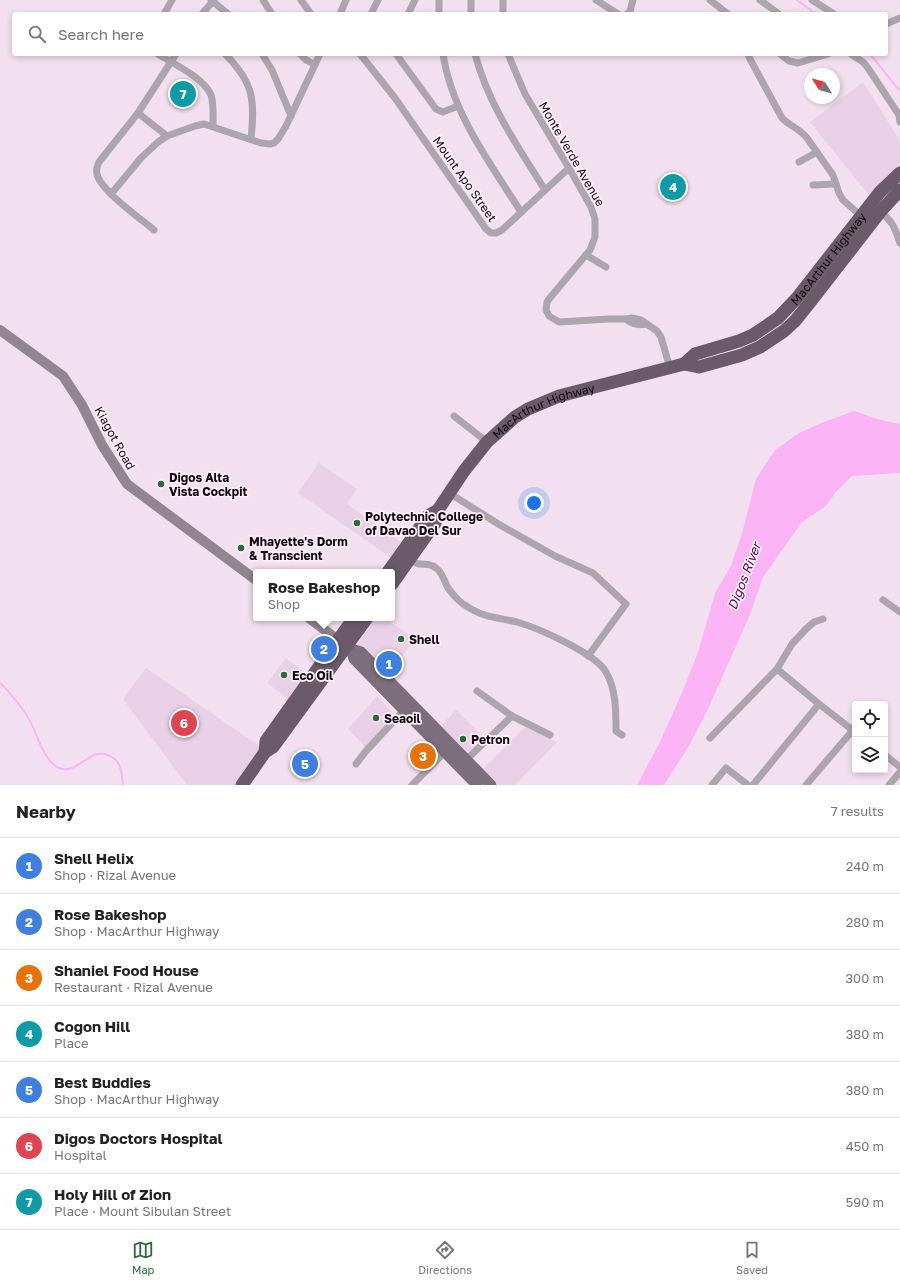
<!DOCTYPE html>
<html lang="en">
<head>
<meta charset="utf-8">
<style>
	body { margin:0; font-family:"Golos Text",sans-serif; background:#f6f6f6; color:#222 }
	.controls { position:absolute; right:12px; bottom:12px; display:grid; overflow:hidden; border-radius:4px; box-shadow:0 2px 6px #0003 }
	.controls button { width:36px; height:36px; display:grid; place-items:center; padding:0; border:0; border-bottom:1px solid #e0e0e0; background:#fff; color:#222; font:20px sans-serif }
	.compass { position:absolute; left:804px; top:68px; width:36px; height:36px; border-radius:50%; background:#fff; box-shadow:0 2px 6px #0003; rotate:307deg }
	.you { position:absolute; left:534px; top:503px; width:14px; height:14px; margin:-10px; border:3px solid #fff; border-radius:50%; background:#1a73e8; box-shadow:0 0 0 6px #1a73e833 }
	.badge { display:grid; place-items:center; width:26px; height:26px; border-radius:50%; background:#2a6c36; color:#fff; font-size:13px; font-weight:700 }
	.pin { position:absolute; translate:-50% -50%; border:2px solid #fff; box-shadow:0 1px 4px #0006 }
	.popup { position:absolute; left:253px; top:569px; width:142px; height:52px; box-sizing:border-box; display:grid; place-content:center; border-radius:4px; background:#fff; filter:drop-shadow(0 1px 3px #0005); font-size:13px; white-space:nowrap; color:#767676 }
	.popup b { font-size:15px; color:#222 }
	.popup::after { content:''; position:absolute; left:50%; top:100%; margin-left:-8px; border:8px solid transparent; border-top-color:#fff }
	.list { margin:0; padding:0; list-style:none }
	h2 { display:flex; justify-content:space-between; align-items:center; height:52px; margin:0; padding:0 16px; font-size:17px }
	h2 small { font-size:13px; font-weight:400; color:#767676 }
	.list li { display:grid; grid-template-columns:26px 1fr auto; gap:12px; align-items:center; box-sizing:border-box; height:56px; padding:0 16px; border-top:1px solid #e0e0e0 }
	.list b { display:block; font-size:15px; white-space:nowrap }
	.list p { margin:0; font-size:13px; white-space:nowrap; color:#767676 }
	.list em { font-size:13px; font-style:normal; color:#767676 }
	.icon { flex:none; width:22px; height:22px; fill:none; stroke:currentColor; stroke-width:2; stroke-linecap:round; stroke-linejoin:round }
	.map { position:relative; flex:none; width:900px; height:785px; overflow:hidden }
	.search { position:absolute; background:#fff; box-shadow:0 2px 6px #0003; left:12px; right:12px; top:12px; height:44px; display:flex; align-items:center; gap:10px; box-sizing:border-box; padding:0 14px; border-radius:4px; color:#767676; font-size:15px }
	.sheet { height:444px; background:#fff }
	nav { display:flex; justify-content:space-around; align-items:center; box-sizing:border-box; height:56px; border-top:1px solid #e0e0e0; background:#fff; font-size:11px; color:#767676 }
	nav a { display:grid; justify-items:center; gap:2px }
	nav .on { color:#2a6c36 }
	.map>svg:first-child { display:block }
</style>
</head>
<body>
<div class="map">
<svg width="900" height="785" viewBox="0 0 900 785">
	<rect width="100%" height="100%" fill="#f2dff0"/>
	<g fill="#e9d0e7">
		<path d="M863,82L900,141V170L872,199L810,122Z"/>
		<path d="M319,463L357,489L347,504L401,542L390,557L298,493Z"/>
		<path d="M376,618H385L414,639L404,653L386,673L357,645Z"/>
		<path d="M286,658L304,672H314L292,702L267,683Z"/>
		<path d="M146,668L262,748L235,785H187L123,699Z"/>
		<path d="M377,696L396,716L367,749L348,729Z"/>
		<path d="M456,710L484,738L469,753L441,726Z"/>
		<path d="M525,727L557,742L515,785H499L483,769Z"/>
	</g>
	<path fill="#fab3f4" d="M854,411L877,419L900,424V473L852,476L835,493L826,506L802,522L763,577L749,617L708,709L690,744L664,785H637L659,744L682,693L697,655L716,591L731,566L742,534L756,479L775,450L799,433L824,422Z"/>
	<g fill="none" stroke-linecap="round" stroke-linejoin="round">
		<g stroke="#fab3f4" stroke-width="2">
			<path d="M797,0L816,14"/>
			<path d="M870,54L900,91"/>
			<path d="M0,683C10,692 18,703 26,714C36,728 42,761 59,768C78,776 90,745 110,756C115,759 118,761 120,767C122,772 122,779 123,785"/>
		</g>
		<g stroke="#ada5ac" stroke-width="7">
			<path d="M211,0L228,14"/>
			<path d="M263,0L272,14"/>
			<path d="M301,0L311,14"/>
			<path d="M596,0L618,14"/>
			<path d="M710,0L728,14"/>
			<path d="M760,0L779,14"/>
			<path d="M812,0L834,14"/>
			<path d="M164,14L172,0"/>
			<path d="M202,14L214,0"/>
			<path d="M340,14L346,0"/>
			<path d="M371,14L378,0"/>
			<path d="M408,14L415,0"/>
			<path d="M439,14V0"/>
			<path d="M471,14V0"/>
			<path d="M503,14V0"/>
			<path d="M627,14L630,11L633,0"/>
			<path d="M886,24L900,18"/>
			<path d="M158,54C174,64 204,78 211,95C214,104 213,116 213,126"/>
			<path d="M225,54C254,83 255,100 251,139"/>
			<path d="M262,54L272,70L291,116"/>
			<path d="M300,54L306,60L315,65"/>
			<path d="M360,54L395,98L486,229L491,233H496L502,230L569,168"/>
			<path d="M396,54L436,109L443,112L458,106"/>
			<path d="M443,54C452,113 490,163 521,212"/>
			<path d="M475,54C489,106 517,145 545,190"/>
			<path d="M508,54L525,94L569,168L591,207L595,219V237L590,250L549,299L547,302L546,310L549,316L559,322L609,319H626L632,318L641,320L657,331L661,337L670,368"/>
			<path d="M748,54L750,59L782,118C790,126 800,129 807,138L833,175L839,193L843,200L861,216"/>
			<path d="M780,54L789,61L798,63L828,54"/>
			<path d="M851,54L863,62L868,68L899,115L900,122"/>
			<path d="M138,113L167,136"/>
			<path d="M799,162L817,152"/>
			<path d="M813,185L836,184"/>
			<path d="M111,194L141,158L158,142L167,136L195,126L204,124L261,143L270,144L274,143L278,139L286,126L320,54"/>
			<path d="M880,212C893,221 895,229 900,243"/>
			<path d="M154,230C141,219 100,190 97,174C96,170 97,166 99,162L138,113L176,54"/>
			<path d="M586,255L606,267"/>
			<path d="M626,319C632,324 638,326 646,324"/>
			<path d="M454,416L487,442"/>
			<path d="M449,493L500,525L555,556L593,573L626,604L588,656"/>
			<path d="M408,558C410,560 413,562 416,563C423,566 429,562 436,568C443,573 444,581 448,588C453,595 460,603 468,607C482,617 500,618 517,622C538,628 595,653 606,672C616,689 616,711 616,731L622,735"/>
			<path d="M883,600L900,612"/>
			<path d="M777,669L819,704L855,732"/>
			<path d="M477,691L512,716L550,735"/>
			<path d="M710,738L777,669L792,644L806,629L814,622L823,619"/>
			<path d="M885,755L900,767"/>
			<path d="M466,760L512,716"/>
			<path d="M356,764L366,751L404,710"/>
			<path d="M412,785L448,749"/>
			<path d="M712,785L726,768L748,785"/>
			<path d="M753,785L819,704"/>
			<path d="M806,785L853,730"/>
			<path d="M889,785L900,772"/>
		</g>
		<g stroke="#91858f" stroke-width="10">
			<path d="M0,330L63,376L82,405L102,445L127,484L256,580"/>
			<path d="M309,618L338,640"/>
		</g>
		<g stroke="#7d6e7b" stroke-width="11">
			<path d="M341,642L351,649L361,652L491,785"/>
			<path d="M351,649L354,659L477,785"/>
		</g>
		<g stroke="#6b5b6a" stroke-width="13">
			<path id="s1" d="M684,364L695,354L739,341L753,335L778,318L797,298L880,192L900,173"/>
			<path d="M388,572L428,516L438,510"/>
			<path id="s2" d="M392,584L435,523L438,510L464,471L487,442L515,417L528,409L559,396L684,364L699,367L742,355L760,347L784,331L795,321L811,301L880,212L900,190"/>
			<path d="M265,752L266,741L354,618"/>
			<path d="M242,785L265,752L273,747L367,618"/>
		</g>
	</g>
	<g fill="#2a6c36" stroke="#fdeefb" stroke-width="1.5">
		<circle cx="161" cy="484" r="4"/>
		<circle cx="357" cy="523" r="4"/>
		<circle cx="241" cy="548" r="4"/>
		<circle cx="401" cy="639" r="4"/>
		<circle cx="284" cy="675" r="4"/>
		<circle cx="376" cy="718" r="4"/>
		<circle cx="463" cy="739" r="4"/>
	</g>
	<g text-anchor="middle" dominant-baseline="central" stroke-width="3.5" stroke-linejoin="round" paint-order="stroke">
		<g font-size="12" fill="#100a0f" stroke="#fdeefb">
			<text transform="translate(572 154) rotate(60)">Monte Verde Avenue</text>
			<text transform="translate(465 179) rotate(55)">Mount Apo Street</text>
			<text stroke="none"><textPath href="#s1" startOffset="184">MacArthur Highway</textPath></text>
			<text stroke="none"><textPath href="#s2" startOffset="238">MacArthur Highway</textPath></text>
			<text transform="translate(115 438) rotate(61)">Kiagot Road</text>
		</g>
		<g font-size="12" font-weight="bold" fill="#100a0f" stroke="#fdeefb" text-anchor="start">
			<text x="169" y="477">Digos Alta<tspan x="169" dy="14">Vista Cockpit</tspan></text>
			<text x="365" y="516">Polytechnic College<tspan x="365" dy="14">of Davao Del Sur</tspan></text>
			<text x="249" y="541">Mhayette's Dorm<tspan x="249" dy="14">&amp; Transcient</tspan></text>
			<text x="409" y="639">Shell</text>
			<text x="292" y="675">Eco Oil</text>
			<text x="384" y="718">Seaoil</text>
			<text x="471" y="739">Petron</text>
		</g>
		<g font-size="13" font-style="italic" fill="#4e114c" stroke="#fdeefb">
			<text transform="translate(744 576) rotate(-69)">Digos River</text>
		</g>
	</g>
</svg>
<div class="controls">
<button><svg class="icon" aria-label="locate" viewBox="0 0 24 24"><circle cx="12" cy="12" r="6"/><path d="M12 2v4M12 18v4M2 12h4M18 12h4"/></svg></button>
<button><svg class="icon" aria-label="layers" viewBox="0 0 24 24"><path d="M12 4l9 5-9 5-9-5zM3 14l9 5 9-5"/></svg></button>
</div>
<svg class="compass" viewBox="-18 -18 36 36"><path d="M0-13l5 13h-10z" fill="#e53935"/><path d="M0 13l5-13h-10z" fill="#767676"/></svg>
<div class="you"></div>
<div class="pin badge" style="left:389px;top:664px;background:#3f7fe0">1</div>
<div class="pin badge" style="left:324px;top:649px;background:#3f7fe0">2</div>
<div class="popup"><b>Rose Bakeshop</b>Shop</div>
<div class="pin badge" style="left:423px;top:756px;background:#e8710a">3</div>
<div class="pin badge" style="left:673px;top:187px;background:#0f9aa8">4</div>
<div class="pin badge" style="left:305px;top:764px;background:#3f7fe0">5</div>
<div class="pin badge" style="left:184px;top:723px;background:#e0444e">6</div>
<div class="pin badge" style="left:183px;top:94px;background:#0f9aa8">7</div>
<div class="search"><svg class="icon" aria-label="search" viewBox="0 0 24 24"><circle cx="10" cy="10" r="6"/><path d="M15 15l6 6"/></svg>Search here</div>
</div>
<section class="sheet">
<h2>Nearby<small>7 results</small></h2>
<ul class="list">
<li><span class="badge" style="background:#3f7fe0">1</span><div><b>Shell Helix</b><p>Shop · Rizal Avenue</p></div><em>240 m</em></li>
<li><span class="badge" style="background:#3f7fe0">2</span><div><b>Rose Bakeshop</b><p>Shop · MacArthur Highway</p></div><em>280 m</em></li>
<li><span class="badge" style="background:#e8710a">3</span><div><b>Shaniel Food House</b><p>Restaurant · Rizal Avenue</p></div><em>300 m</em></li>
<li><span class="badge" style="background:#0f9aa8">4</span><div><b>Cogon Hill</b><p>Place</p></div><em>380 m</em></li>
<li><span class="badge" style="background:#3f7fe0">5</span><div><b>Best Buddies</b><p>Shop · MacArthur Highway</p></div><em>380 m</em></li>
<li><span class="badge" style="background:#e0444e">6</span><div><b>Digos Doctors Hospital</b><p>Hospital</p></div><em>450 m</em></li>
<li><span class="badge" style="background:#0f9aa8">7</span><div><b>Holy Hill of Zion</b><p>Place · Mount Sibulan Street</p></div><em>590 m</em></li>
</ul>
</section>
<nav>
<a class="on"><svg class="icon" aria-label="map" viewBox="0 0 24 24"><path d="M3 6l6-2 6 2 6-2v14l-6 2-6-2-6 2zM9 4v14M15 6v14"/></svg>Map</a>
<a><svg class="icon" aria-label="directions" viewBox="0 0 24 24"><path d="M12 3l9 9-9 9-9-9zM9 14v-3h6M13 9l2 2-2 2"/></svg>Directions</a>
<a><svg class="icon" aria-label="saved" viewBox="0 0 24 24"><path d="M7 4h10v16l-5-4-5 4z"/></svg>Saved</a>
</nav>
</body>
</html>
